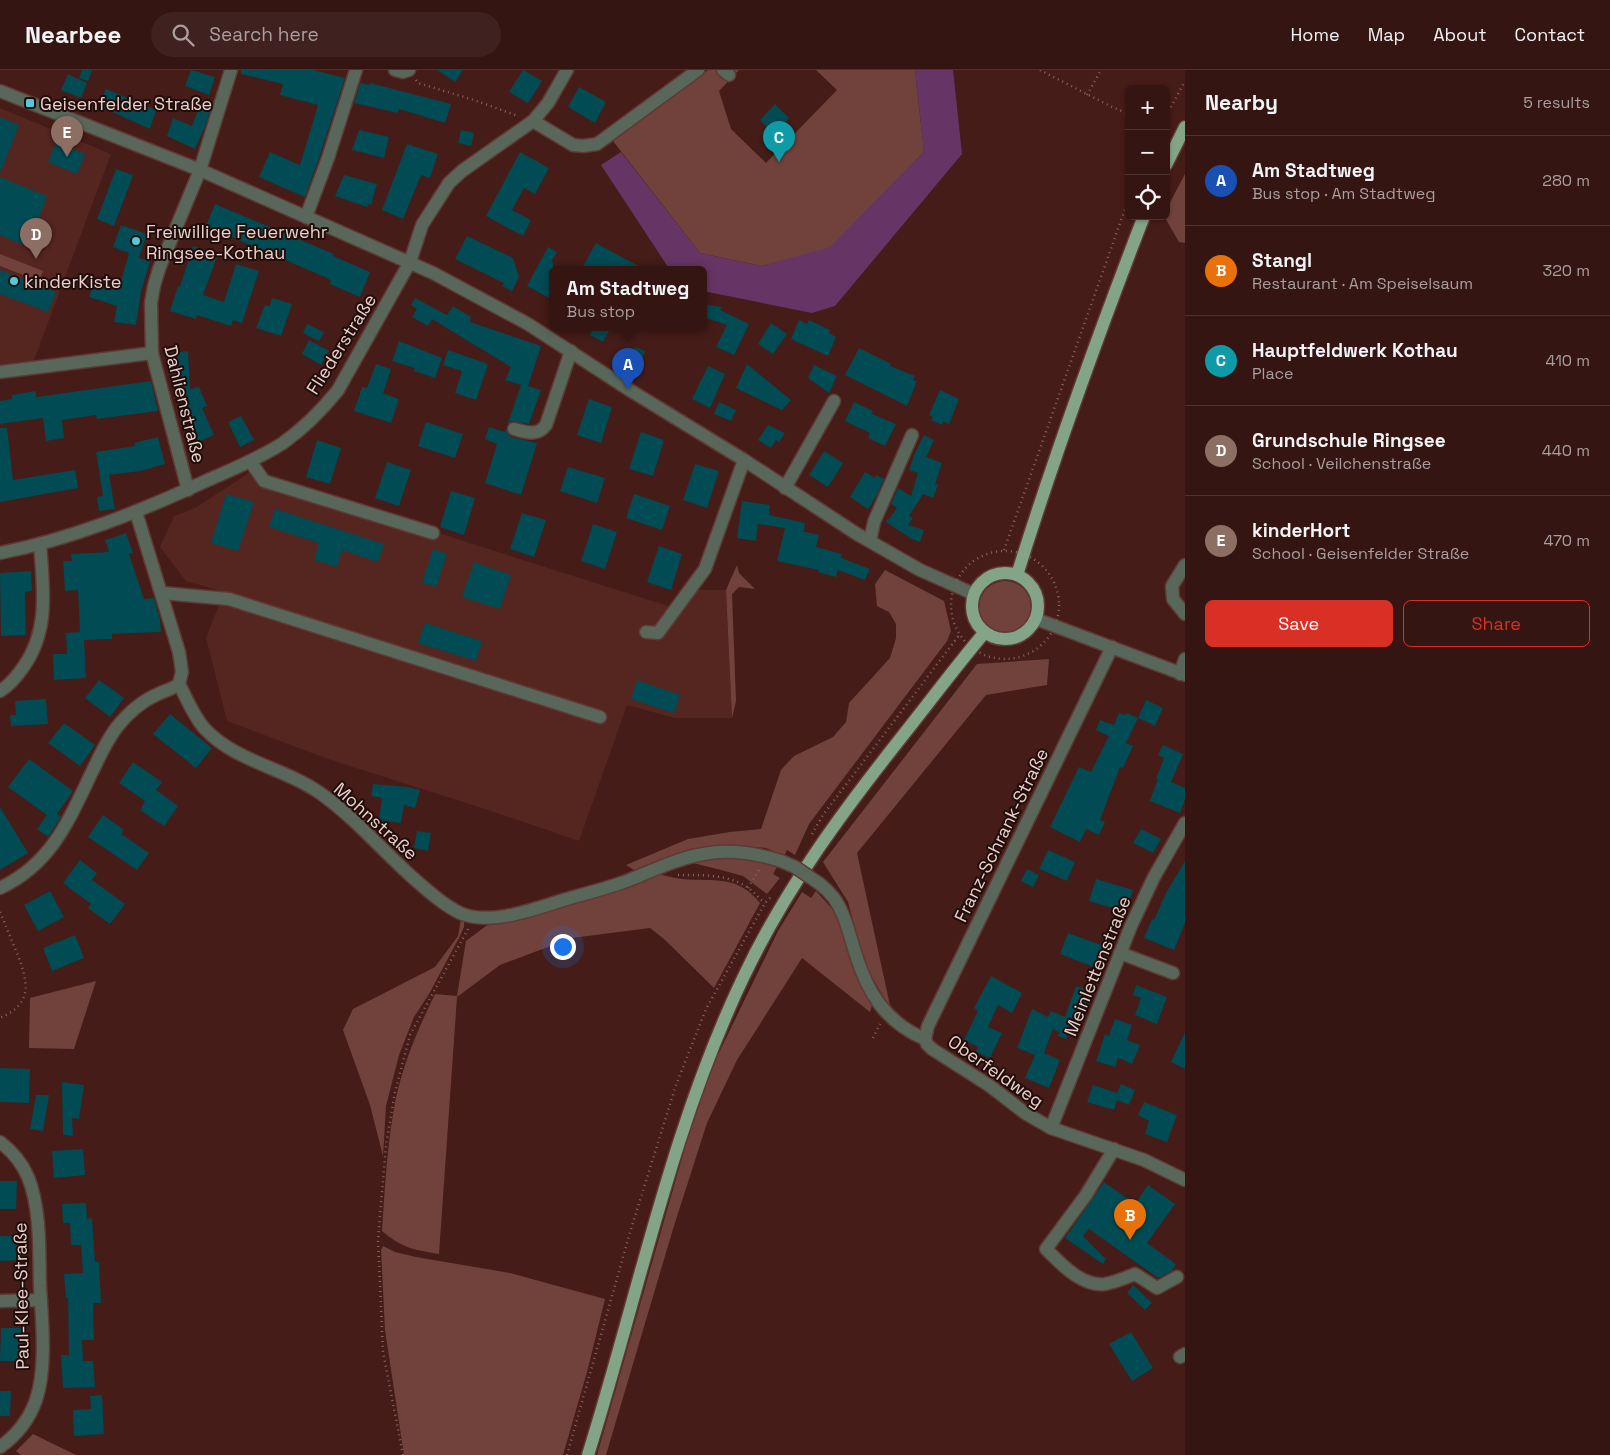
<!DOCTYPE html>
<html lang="en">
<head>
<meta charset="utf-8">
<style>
	body { margin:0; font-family:"Space Grotesk",sans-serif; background:#3f221f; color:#f1f3f6 }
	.controls { position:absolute; right:15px; top:15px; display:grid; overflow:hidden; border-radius:8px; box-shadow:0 1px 4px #0004 }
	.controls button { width:45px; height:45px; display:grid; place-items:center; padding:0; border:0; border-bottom:1px solid #4e3431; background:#341511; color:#f1f3f6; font:25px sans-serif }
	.you { position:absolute; left:562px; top:876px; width:18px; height:18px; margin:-12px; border:4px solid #fff; border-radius:50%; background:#1a73e8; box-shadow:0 0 0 8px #1a73e833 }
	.badge { display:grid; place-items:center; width:32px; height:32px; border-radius:50%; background:#d93025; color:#fff; font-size:16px; font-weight:700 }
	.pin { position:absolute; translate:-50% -41px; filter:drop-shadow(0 1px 2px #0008) }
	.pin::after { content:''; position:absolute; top:26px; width:18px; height:15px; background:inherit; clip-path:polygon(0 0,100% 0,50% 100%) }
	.popup { position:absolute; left:549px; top:196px; width:158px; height:65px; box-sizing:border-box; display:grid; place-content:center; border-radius:8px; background:#341511; filter:drop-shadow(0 1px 4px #0005); font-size:16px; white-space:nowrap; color:#a99f9f }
	.popup b { font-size:19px; color:#f1f3f6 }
	.popup::after { content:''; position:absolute; left:50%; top:100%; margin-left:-10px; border:10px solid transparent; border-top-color:#341511 }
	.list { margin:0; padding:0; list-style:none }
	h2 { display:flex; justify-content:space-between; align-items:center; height:65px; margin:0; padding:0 20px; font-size:21px }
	h2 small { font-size:16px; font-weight:400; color:#a99f9f }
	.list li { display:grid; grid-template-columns:32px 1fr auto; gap:15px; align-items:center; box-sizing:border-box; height:90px; padding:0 20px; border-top:1px solid #4e3431 }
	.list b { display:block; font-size:19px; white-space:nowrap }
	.list p { margin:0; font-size:16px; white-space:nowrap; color:#a99f9f }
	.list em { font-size:16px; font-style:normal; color:#a99f9f }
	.actions { display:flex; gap:10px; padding:15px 20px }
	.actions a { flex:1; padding:11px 0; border:1px solid #d93025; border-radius:8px; text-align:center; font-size:18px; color:#d93025 }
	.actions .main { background:#d93025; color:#fff }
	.icon { flex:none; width:28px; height:28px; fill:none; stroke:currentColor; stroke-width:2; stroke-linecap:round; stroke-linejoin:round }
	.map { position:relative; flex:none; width:1185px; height:1385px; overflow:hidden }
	header { display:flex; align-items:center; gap:30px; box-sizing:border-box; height:70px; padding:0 25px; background:#341511; border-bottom:1px solid #4e3431 }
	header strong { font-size:24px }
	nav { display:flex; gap:28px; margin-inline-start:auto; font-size:18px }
	.search { width:350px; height:45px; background:#3f221f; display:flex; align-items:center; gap:12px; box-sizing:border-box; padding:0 18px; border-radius:28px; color:#a99f9f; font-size:19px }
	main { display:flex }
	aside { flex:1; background:#341511 }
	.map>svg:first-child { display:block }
</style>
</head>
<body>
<header>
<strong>Nearbee</strong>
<div class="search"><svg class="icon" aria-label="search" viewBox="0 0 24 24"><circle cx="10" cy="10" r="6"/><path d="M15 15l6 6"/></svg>Search here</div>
<nav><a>Home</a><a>Map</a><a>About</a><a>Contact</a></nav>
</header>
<main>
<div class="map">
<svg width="1185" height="1385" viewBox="0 0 1185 1385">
	<rect width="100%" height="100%" fill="#451c17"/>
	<g fill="#552520">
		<path d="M0,38L111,84L33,293L0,297Z"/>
		<path d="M249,403L684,541L696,520H726L732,648H675L627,635L579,771L485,739L328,689L227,651L206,568L224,522L186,511L160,477L174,446L195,438Z"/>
	</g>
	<g fill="#71423b">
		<path d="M708,0H739L719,21L731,59L766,93L837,20L816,0H915L924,82L830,178L762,196L700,183L613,71Z"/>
		<path d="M1185,104V173L1179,172L1164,146H1166V140Z"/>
		<path d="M0,184L43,201L39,211L0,196Z"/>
		<path d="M737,495L739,503L755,519L739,517L732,524L736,631L732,648L726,520Z"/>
		<path d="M885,500L944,531L951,561L947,571L809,754L795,785L787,780L784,786L766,778L720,775L690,779L634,800L626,795L688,769L730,762L761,759L781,700L794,686L833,667L846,652L849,633L890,588L896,568V554L889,542L877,536L875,514Z"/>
		<circle cx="1005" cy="537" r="26"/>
		<path d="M1049,589L1047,615L986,625L857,783L891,940L865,895L848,832L823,792L977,594Z"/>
		<path d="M710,789H749L777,797L773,804L780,808L767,824L743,806L721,800L693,793Z"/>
		<path d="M655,803C664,805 673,808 682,809C714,812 737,804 760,833L714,918L664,869L650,858L572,868L500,895L457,927L439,1184C414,1180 402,1178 382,1161C385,1117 387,1072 396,1028C404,991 419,957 435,924L457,926L466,871L486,856L601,824Z"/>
		<path d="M816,821L835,842L846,869L853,897L859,913L872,935L870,942L802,888L737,990L707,1053L673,1159L606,1385H597L688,1067L711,999L778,861L802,822L811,828Z"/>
		<path d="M461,849L464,850V857L460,866L429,924L414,947L399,985L386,1036L383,1086L370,1035L343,960L353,939L435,897L458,866Z"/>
		<path d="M96,911L74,979L29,978L30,928Z"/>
		<path d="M383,1176L395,1182L416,1187L510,1203L605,1229L587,1302L563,1385H404L385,1260L381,1180Z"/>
		<path d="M33,1364L76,1385H21L16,1381Z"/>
	</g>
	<path fill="#673565" d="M915,0H953L962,84L835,236L812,243L703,221V200H670L601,95L621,82L700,183L762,196L830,177L924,82Z"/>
	<g fill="#014b54">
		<path d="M82,0H92L88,11L79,8Z"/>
		<path d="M191,0L215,7L209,25L185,16Z"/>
		<path d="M241,0H313L345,8L320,85L305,127L259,107L270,82L300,95L318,35L280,25L283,14L241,4Z"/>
		<path d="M437,0H463L455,12Z"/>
		<path d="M523,0L542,11L528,33L509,22Z"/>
		<path d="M68,4L87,13L81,28L61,20Z"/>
		<path d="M360,13L370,15V13L451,34L445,53L399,39L398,43L354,33Z"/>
		<path d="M579,17L606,32L595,53L568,37Z"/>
		<path d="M106,19L156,40L150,59L99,36Z"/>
		<path d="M202,30L212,34L206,54L195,79L167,66L173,48L192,56Z"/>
		<path d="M775,34L789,48L773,64L760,50Z"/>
		<path d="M0,47L19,55L1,101H0Z"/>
		<path d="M359,60L389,67L384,88L352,80Z"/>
		<path d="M461,60L474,63L471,76L458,73Z"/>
		<path d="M56,72L85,84L77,104L48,92Z"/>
		<path d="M407,74L438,84L430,108L421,105L403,149L382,140Z"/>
		<path d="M520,82L549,98L535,124L524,118L512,140L531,150L523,166L486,146Z"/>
		<path d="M116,99L133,105L114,156L97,149Z"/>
		<path d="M344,105L377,114L371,135L368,134L367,137L335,126Z"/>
		<path d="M0,107L47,126L37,153L50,158L40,182L0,165Z"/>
		<path d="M215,134L334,184L333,186L370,202L360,227L330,214L331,211L327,208L206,156Z"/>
		<path d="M121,155L147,164L139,188L150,191L141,222L136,255L114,252L117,236L89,227L96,207L120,215L129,183L113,177Z"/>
		<path d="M467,166L513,188L519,207L512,221L502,216L504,213L455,189Z"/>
		<path d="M596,173L629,191L647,200H581Z"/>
		<path d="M193,176L218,184L203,225L224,232L236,194L259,201L242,253L233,250L231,256L197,245L196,249L170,241L178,216L180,217Z"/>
		<path d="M548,177L557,182L551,192H553V230L527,216Z"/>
		<path d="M0,200L56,222L48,242L0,224Z"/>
		<path d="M272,228L292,234L281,266L256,258L265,235L270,236Z"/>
		<path d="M415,228L447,245L453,236L471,247L470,252L541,276L528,316L541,320L529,354L512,351L507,356L521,315L505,310L511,297L432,249L428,256L412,247L417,239L411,235Z"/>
		<path d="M703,234L722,237L720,240L749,254L734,285L716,277L727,255L703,247Z"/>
		<path d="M799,250L807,254L809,250L830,260L829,263L836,267L828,286L791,269Z"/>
		<path d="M771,253L787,264L773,284L758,274Z"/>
		<path d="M307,254L324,262L319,271L303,263Z"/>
		<path d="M594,258H611L603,272L590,265Z"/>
		<path d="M309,270L329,281L321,295L302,284Z"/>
		<path d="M399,271L442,288L435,308L414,301L415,298L392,291Z"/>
		<path d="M635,277L645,281L641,293L630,289Z"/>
		<path d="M859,278L891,294L890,296L915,306L913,310L917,311L907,336L845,305Z"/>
		<path d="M448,280L488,294L476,330L455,323L462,301L443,295Z"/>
		<path d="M188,281L190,319L199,317L207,336L202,338L214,365L198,372L186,344L190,343L175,304H171L169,283Z"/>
		<path d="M376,294L391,299L383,323L399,329L391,353L354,341L362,317L367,318Z"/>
		<path d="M747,294L791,330L782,340L736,318Z"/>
		<path d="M814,295L837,306L829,323L808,308Z"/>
		<path d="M708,296L725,304L710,338L692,329Z"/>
		<path d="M151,311L158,341L97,349L96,345L62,350L64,368L46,371L43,348L0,354V331L12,329V325L36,321V327Z"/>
		<path d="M940,320L959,329L949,354L943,351L942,355L931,350L933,347L929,345Z"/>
		<path d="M589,329L612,337L601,373L577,365Z"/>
		<path d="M719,332L736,340L731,351L714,344Z"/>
		<path d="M854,332L873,341L872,344L896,354L885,376L868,368L870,363L845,351Z"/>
		<path d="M241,346L254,370L240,377L228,352Z"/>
		<path d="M426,352L463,364L455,388L418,376Z"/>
		<path d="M768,355L785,363L779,372L776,370L771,378L758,370Z"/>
		<path d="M489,357L505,362L506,358L508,364L511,367L537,373L521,425L485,413L497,374L485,369Z"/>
		<path d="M0,358H7L13,410L75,400L78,418L0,432Z"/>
		<path d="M641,362L664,370L653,406L629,399Z"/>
		<path d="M924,365L934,370L926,387L942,393L935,414L938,415L933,428L923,424L909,446L913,448L908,455L924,460L920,472L909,468V467L886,452L887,449H889L897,438L891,434L898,418L911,426L918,403L909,400L914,385Z"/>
		<path d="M158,367L165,394L140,401L109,405L115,439L99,441L97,427L103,426L96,382L135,376L134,373Z"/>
		<path d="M317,370L341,378L330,414L306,407Z"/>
		<path d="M824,381L843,393L828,417L809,405Z"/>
		<path d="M387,392L411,400L399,436L375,428Z"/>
		<path d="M695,394L719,401L707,438L683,430Z"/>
		<path d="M568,397L605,408L597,433L560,421Z"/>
		<path d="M865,402L875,408L876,405L884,409L877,425L868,439L850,427Z"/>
		<path d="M451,421L475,428L464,465L440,457Z"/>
		<path d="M226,424L254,432L238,481L211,473Z"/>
		<path d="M634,424L670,436L662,460L626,448Z"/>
		<path d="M742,431L770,435L769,445L805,453L804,461H801L819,465L816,477L842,484L841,488L870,499L865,510L838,500L836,507L818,502L819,500L777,491L785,458L758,454L756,471L737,468Z"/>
		<path d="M275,439L384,474L378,492L342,480L337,497L314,490L319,473L269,457Z"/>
		<path d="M522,443L546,450L534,487L510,479Z"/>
		<path d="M593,454L617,462L605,499L581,491Z"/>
		<path d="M126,463L133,483L129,484L144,529L154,528L160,549L161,562L112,564V569L84,570L86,608L54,610L53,584H67L66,563L80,562L78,520L65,521L63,491H72L71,484L109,482L105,470Z"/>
		<path d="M659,476L682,484L671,520L647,512Z"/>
		<path d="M433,479L447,484L436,517L422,513Z"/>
		<path d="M474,492L511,505L500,539L462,527Z"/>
		<path d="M31,501L32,521L25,522L26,565L1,566L0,503Z"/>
		<path d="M425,553L482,571L476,591L418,573Z"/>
		<path d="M99,610L124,628L110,647L85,628Z"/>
		<path d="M637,610L680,625L674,643L631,629Z"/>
		<path d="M46,629L48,654L11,656L10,645H16L15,631Z"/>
		<path d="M1146,630L1163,638L1155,656L1138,648Z"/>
		<path d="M1119,643L1126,645L1127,643L1138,648L1126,673L1133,676L1123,698L1120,697L1100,750L1105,752L1099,765L1086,759L1080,772L1050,757L1079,697L1091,702L1109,666L1096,660L1100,650L1114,655Z"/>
		<path d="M170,644L212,678L196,698L153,664Z"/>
		<path d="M64,653L95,675L80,696L48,673Z"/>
		<path d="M1163,675L1183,684L1171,712L1185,718V729L1180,743L1150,731L1158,709H1156L1164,688L1158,685Z"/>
		<path d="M29,689L73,721L57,744L61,747L48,767L37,759L47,745L8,717Z"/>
		<path d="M133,692L162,712L156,720L178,736L164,756L140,740L145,731L119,713Z"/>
		<path d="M373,714L408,717L420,720L415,738L404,735L401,753L379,750L382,728L371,726Z"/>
		<path d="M0,737L28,783L0,800Z"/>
		<path d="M103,745L124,760L121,764L149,783L137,800L88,767Z"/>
		<path d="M1141,759L1161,769L1153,783L1133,773Z"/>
		<path d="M417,761L431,763L428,781L414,778Z"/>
		<path d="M1048,780L1075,792L1067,811L1039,799Z"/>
		<path d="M80,790L97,803L92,810L125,834L110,854L88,838L91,834L63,813Z"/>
		<path d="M1185,791V853L1174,880L1144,868L1152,849L1154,850L1166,823Z"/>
		<path d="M1027,799L1039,805L1033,817L1021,811Z"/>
		<path d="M1096,809L1133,820L1126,842L1089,831Z"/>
		<path d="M50,821L64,847L38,861L24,835Z"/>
		<path d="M1068,863L1104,876L1096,898L1060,884Z"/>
		<path d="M75,865L84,888L52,901L43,878Z"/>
		<path d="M991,906L1022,923L1012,943L998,935L988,957L1002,963L990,988L976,982L978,977L964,970L978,941L974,938Z"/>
		<path d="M1136,915L1167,927L1157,954L1135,945L1141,928L1133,925Z"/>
		<path d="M1076,916L1091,921L1081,946L1076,944L1066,969L1058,966L1059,962L1053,959L1044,983L1060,990L1049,1018L1025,1008L1035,985L1017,978L1032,939L1048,947L1051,941L1065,947Z"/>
		<path d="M1115,949L1132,955L1127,970L1140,975L1132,994L1118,988L1115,997L1096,991L1105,964L1109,966Z"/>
		<path d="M1185,962V999L1171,992Z"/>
		<path d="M0,998L30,999L29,1033L0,1032Z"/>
		<path d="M62,1012L84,1015L79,1049L72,1048L73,1066L63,1065Z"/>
		<path d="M1121,1014L1135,1020L1129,1035L1117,1030L1114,1040L1087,1032L1093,1015L1117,1023Z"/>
		<path d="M36,1025H49L43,1061L30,1059Z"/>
		<path d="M1144,1032L1177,1045L1167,1072L1145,1064L1149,1051L1138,1045Z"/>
		<path d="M83,1079L85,1105L54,1108L52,1081Z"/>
		<path d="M0,1111H17L16,1139H0Z"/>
		<path d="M1104,1112L1135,1134L1148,1115L1175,1134L1147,1173L1176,1194L1172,1201L1158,1208L1089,1159L1083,1166L1106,1189L1103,1194L1065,1168Z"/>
		<path d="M86,1133L87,1149L92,1148L95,1192H99L101,1233H93L94,1270H82L83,1291H93L95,1317L63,1318L61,1285H69L68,1228H66L64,1204L83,1203L81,1175H71L70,1153H63L62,1134Z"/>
		<path d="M0,1166H24L25,1190L0,1191Z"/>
		<path d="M1133,1215L1152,1233L1145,1240L1127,1223Z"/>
		<path d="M1,1258H22V1291H0Z"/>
		<path d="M1131,1262L1153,1298L1132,1311L1109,1274Z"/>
		<path d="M0,1321H11L10,1346H0Z"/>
		<path d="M102,1325L104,1364L74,1366L73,1340L91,1339L90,1326Z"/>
	</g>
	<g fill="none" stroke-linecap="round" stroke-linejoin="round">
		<g stroke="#603934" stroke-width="15">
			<g id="minor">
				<path d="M395,0L403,2L409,0"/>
				<path d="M723,0L729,5"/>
				<path d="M0,21L200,100L433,203L528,254L628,319L744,390L857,464L920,500L974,524"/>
				<path d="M533,51L573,75L583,76L597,74L698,0"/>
				<path d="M306,147L328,88L356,0"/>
				<path d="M0,302L152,283"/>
				<path d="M514,359C526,362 537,367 546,355L571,281"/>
				<path d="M250,391L264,411L433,463"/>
				<path d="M785,418L834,331"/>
				<path d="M188,420L152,283L151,233L154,216L159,199L200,100L231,0"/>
				<path d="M136,442L179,582L182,602L179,614C187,629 194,647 205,659C236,692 285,698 320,723C354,747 381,779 412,807C427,820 442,834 460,843C492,857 539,837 570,828C588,823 607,818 624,812C650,802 675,789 703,784C729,779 756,783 781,791"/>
				<path d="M870,471L874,452L912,365"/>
				<path d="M0,483C72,469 141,441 208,410C233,399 260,388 283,373C304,358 322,340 338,320L410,192L422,155L449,113L462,101L533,51L548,33L567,0"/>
				<path d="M1185,495L1172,516L1173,529L1185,544"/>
				<path d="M162,523L229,529L600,647"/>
				<path d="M1036,549L1185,605"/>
				<path d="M646,562L658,563L705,499L744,390"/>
				<path d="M1180,604L1185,589"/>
				<path d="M0,621C10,615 18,605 24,596C50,559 43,516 40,474"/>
				<path d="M820,814C825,818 830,823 834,828C845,844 849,863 855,882C867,922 885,952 925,969"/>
				<path d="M0,818C51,794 68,752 91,704C99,688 106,671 117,657C128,643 142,631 158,624C166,620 173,619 179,614"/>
				<path d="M1120,883L1173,903"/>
				<path d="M925,969L928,956L1112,577"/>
				<path d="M925,969L927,974L932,979L990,1016L1025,1043L1051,1058L1144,1090L1185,1110"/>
				<path d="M1051,1058L1131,856L1154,807L1185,753"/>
				<path d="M0,1072C12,1081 22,1093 28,1107C41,1139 39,1182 40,1216C42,1250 47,1298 36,1330C29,1350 17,1365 0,1377"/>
				<path d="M1114,1079L1086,1125L1046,1179C1061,1194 1082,1217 1105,1214C1116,1212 1125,1208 1135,1204L1157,1218L1177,1207"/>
				<path d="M0,1231L41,1230"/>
				<path d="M1180,1287L1185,1284"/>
			</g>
		</g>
		<g stroke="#603934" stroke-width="15">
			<g id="major">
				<path d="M1166,95L1185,57"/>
				<circle cx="1005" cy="536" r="33"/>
				<path d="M1017,505C1055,384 1098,265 1144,146"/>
				<path d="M588,1385C638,1226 671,1059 743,908C785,819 843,741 904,664C931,630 957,595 985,562"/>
			</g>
		</g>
		<g stroke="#886560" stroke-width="2.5" stroke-dasharray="1 4" stroke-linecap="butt">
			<path d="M1040,0L1112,37L1129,44"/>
			<path d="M416,10L418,13L474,30L518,46"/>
			<path d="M1087,25L1101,0"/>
			<path d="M1166,46L1185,11"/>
			<path d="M1004,480L1129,128"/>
			<circle cx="1005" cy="535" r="54"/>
			<path d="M812,764L823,745L960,564"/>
			<path d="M678,805C701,805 727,804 747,817C754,822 759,828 765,833"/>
			<path d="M748,818L760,798"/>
			<path d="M0,842C6,856 11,869 17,883C28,912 34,933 0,948"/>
			<path d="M873,968L880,954"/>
			<path d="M403,1385L383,1282L378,1170L386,1075L395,1022L410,965L468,859"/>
			<path d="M567,1385L631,1159L676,1015L706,939L765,833L771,827"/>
		</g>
		<use href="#minor" stroke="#58675a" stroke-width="12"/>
		<use href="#major" stroke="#84a488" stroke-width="12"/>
		<g stroke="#603934" stroke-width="15" stroke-linecap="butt">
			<path id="minor-bridge" d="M781,791L795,797L820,814"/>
		</g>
		<use href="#minor-bridge" stroke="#58675a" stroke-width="12"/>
	</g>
	<g fill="#53cadc" stroke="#1f0d0a" stroke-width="2">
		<rect x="25" y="28" width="10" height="10" rx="2.5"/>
		<circle cx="136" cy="171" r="5"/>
		<circle cx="14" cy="211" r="5"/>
	</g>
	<g text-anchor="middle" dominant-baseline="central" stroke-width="4" stroke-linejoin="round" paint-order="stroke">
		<g font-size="18" fill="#ecd0cc" stroke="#1f0d0a" text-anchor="start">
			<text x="40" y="33">Geisenfelder Straße</text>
			<text x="146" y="161">Freiwillige Feuerwehr<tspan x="146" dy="21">Ringsee-Kothau</tspan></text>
			<text x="24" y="211">kinderKiste</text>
		</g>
		<g font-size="18" fill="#ecd0cc" stroke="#1f0d0a">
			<text transform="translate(341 274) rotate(-58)">Fliederstraße</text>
			<text transform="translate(185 334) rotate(76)">Dahlienstraße</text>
			<text transform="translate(376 751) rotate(42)">Mohnstraße</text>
			<text transform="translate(1001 765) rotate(-64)">Franz-Schrank-Straße</text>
			<text transform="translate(1097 896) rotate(-68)">Meinlettenstraße</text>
			<text transform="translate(996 1001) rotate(35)">Oberfeldweg</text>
			<text transform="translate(21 1226) rotate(-91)">Paul-Klee-Straße</text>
		</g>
	</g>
</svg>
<div class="controls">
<button>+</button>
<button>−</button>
<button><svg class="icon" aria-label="locate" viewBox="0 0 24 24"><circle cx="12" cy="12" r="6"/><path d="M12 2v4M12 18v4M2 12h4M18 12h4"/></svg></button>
</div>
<div class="you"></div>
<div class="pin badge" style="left:628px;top:319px;background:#1a4fb4">A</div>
<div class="popup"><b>Am Stadtweg</b>Bus stop</div>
<div class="pin badge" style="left:1130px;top:1170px;background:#e8710a">B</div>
<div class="pin badge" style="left:779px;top:92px;background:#0f9aa8">C</div>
<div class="pin badge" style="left:36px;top:189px;background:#8d6e63">D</div>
<div class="pin badge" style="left:67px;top:87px;background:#8d6e63">E</div>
</div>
<aside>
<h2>Nearby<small>5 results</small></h2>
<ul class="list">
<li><span class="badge" style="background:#1a4fb4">A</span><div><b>Am Stadtweg</b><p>Bus stop · Am Stadtweg</p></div><em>280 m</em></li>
<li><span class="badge" style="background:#e8710a">B</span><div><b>Stangl</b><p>Restaurant · Am Speiselsaum</p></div><em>320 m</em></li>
<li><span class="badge" style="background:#0f9aa8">C</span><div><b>Hauptfeldwerk Kothau</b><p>Place</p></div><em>410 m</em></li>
<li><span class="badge" style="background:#8d6e63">D</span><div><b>Grundschule Ringsee</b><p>School · Veilchenstraße</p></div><em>440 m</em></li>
<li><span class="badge" style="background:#8d6e63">E</span><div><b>kinderHort</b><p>School · Geisenfelder Straße</p></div><em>470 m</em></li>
</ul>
<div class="actions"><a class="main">Save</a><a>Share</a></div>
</aside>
</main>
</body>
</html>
